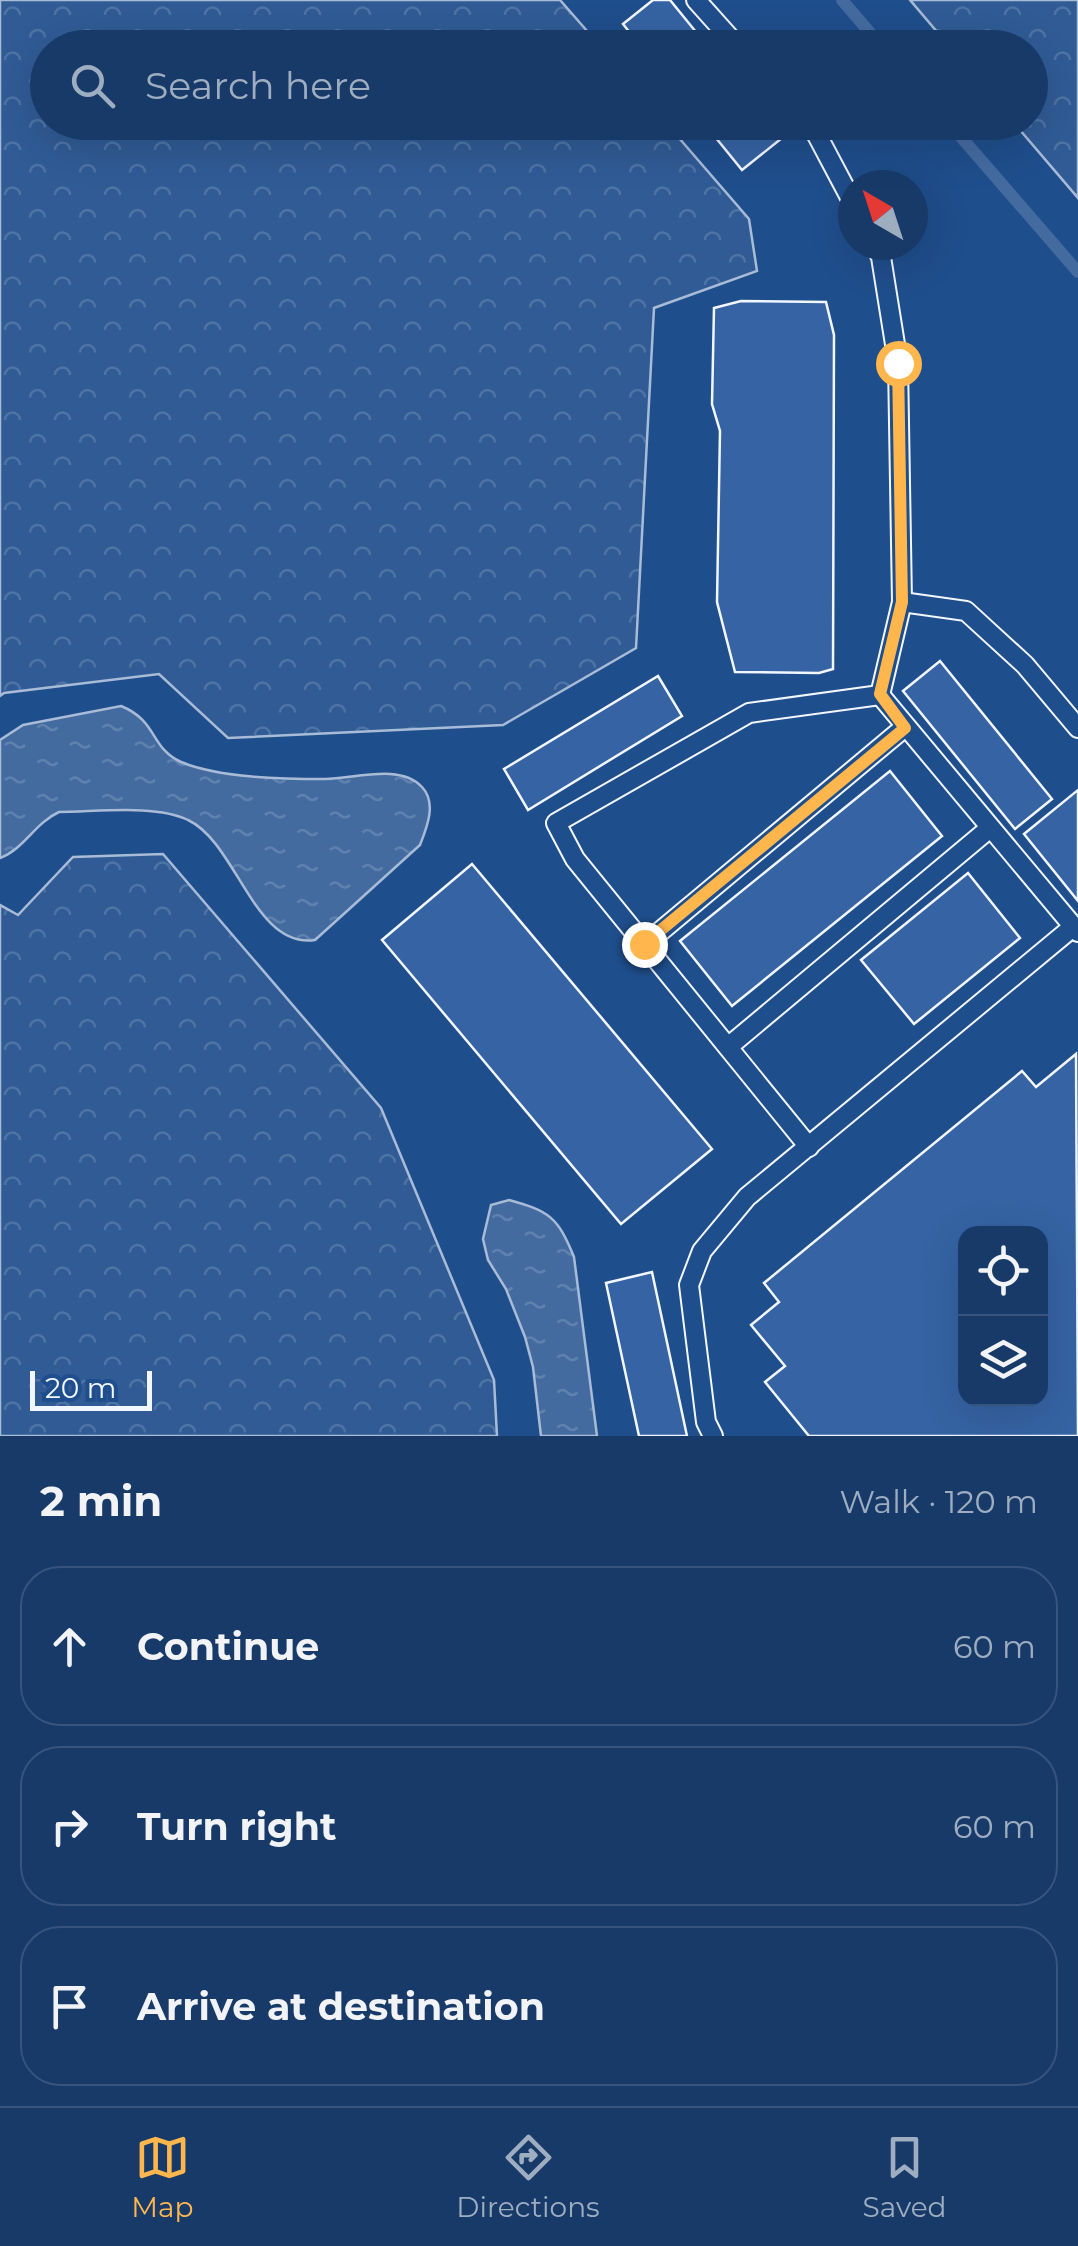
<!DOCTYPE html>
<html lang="en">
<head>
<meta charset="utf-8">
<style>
	body { margin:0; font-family:Montserrat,sans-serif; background:#244571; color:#f1f3f6 }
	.controls { position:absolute; right:30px; bottom:30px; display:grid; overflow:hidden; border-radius:20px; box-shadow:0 10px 40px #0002 }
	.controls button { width:90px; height:90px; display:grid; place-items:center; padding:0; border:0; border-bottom:2px solid #36547d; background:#173a69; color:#f1f3f6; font:50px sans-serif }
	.compass { position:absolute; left:838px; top:170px; width:90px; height:90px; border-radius:50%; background:#173a69; box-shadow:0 10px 40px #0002; rotate:321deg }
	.scale { position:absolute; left:30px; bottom:25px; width:122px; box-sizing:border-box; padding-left:10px; border:5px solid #f2f6ff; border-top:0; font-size:28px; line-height:35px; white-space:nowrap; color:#f2f6ff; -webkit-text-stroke:8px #1f4e8c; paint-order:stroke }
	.stop { position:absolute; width:30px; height:30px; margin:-22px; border:8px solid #ffb74d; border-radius:50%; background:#fff }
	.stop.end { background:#ffb74d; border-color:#fff; box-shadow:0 2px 10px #0008 }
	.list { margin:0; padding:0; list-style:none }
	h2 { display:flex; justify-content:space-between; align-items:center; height:130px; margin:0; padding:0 40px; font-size:42px }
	h2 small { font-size:32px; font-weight:400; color:#9eadc0 }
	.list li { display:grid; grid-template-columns:65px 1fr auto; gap:30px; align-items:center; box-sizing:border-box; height:160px; margin:0 20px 20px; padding:0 20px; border:2px solid #36547d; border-radius:40px }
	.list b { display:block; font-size:38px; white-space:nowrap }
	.list em { font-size:32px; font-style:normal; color:#9eadc0 }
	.icon { flex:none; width:55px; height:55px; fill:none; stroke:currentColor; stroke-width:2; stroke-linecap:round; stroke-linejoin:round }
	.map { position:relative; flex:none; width:1078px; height:1436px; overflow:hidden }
	.search { position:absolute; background:#173a69; box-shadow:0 10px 40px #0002; left:30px; right:30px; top:30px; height:110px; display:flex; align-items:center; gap:25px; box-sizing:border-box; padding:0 35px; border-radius:55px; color:#9eadc0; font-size:38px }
	.sheet { height:670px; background:#173a69 }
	nav { display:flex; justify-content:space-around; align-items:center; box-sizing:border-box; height:140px; border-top:2px solid #36547d; background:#173a69; font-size:28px; color:#9eadc0 }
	nav a { display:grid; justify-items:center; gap:5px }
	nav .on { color:#ffb74d }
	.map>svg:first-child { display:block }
</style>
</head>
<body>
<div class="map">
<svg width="1078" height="1436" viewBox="0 0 1078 1436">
	<defs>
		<pattern id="forest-crowns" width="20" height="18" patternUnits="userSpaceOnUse" patternTransform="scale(2.5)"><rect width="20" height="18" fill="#305b95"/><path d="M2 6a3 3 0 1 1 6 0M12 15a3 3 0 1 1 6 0" fill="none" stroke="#4e73a5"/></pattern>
		<pattern id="water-ripples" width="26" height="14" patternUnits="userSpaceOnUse" patternTransform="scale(2.5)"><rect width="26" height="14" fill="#446ba0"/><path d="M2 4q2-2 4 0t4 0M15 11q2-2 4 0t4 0" fill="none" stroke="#5f81ae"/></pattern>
	</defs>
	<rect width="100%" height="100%" fill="#1f4e8c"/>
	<g fill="url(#forest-crowns)" stroke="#a8bbd7" stroke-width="2.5">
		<path d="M0,0H560L601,47L48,48V122L666,123L749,219L757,271L654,308L636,648L503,725L228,738L159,674L4,693L0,696Z"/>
		<path d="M910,0H1078V198L1014,123L1030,122V48L950,47Z"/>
		<path d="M163,854L381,1108L494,1380L497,1436H0V905L18,915L73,857Z"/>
	</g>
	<g fill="url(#water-ripples)" stroke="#a8bbd7" stroke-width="2.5">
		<path d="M121,706C158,721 150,748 181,762C220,778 283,779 325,779C354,779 400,763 422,787C437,803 427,827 420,845L315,940C254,949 237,843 188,820C156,804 96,812 59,812C35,823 24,849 0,858V740L23,725Z"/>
		<path d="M509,1200C549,1211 558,1217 574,1257L597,1436H541L533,1367L525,1337L506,1289L488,1260L483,1239L491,1205Z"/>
	</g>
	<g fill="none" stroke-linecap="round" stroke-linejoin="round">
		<g stroke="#446ba0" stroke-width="12">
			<path d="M842,0L883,48"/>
			<path d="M948,122L1078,272"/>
		</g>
	</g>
	<g fill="#3563a3" stroke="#f2f6ff" stroke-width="2.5" fill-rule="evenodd">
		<path d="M653,0H670L709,48H642L623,24Z"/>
		<path d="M703,122H770L782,138L742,170Z"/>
		<path d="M741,301L826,302L834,335L833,669L819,673L735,672L717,602L720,431L712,404L714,308Z"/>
		<path d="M940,661L1052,799L1015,829L903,691Z"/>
		<path d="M658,676L682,716L528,810L504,769Z"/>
		<path d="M890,771L942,836L732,1006L680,941Z"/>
		<path d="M1078,790V901L1024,834Z"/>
		<path d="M472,864L712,1149L621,1224L382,940Z"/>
		<path d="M968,873L1020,938L914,1024L861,960Z"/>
		<path d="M1076,1054L1078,1436H809L765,1382L785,1366L751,1325L779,1302L764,1283L1022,1071L1036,1087ZM966,1234H1040V1398H966Z"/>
		<path d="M652,1272L687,1436H639L606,1283Z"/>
	</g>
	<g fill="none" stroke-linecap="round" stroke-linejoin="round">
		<g stroke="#f2f6ff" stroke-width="22">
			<g id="lane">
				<path d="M696,0L739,48"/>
				<path d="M806,122L817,135L853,203"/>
				<path d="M875,245L881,257L898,363L902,602L880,695"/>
				<path d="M902,602L966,611L1025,665L1078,728"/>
				<path d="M880,695L1078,932"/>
				<path d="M644,945L905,727"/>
				<path d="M728,1047L990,828"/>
				<path d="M809,1147L575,859L556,823L749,713L880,695"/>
				<path d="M713,1436L706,1422L689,1285L702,1251L747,1197L1073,927"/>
			</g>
		</g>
		<use href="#lane" stroke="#1f4e8c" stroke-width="18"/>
	</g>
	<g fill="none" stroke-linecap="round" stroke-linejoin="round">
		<path stroke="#ffb74d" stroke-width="12" d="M644,944L905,728L880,694L902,602L898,363"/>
	</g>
</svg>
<div class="controls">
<button><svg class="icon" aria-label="locate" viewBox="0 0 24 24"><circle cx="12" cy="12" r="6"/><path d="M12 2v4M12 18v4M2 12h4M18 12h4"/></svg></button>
<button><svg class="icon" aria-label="layers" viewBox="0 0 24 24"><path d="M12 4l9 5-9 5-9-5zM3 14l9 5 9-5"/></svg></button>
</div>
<svg class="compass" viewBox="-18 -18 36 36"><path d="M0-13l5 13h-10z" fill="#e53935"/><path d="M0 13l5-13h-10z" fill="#9eadc0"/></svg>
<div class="scale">20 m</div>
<div class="stop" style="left:898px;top:363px"></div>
<div class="stop end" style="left:644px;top:944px"></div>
<div class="search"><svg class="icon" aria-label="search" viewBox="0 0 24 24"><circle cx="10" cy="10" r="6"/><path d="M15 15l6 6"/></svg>Search here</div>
</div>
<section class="sheet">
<h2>2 min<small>Walk · 120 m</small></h2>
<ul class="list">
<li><svg class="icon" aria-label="ahead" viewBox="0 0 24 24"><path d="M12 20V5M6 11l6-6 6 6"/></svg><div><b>Continue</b></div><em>60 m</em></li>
<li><svg class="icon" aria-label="right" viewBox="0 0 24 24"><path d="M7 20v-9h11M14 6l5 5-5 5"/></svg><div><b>Turn right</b></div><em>60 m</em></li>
<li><svg class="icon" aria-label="arrive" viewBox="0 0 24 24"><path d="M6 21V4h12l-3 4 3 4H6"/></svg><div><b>Arrive at destination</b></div></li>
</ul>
</section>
<nav>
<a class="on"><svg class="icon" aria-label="map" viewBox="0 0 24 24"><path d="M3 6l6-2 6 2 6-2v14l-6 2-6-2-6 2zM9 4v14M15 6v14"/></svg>Map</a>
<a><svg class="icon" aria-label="directions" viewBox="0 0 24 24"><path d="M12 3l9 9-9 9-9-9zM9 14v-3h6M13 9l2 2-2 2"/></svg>Directions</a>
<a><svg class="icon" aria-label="saved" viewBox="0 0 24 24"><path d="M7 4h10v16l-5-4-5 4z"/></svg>Saved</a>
</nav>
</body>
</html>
